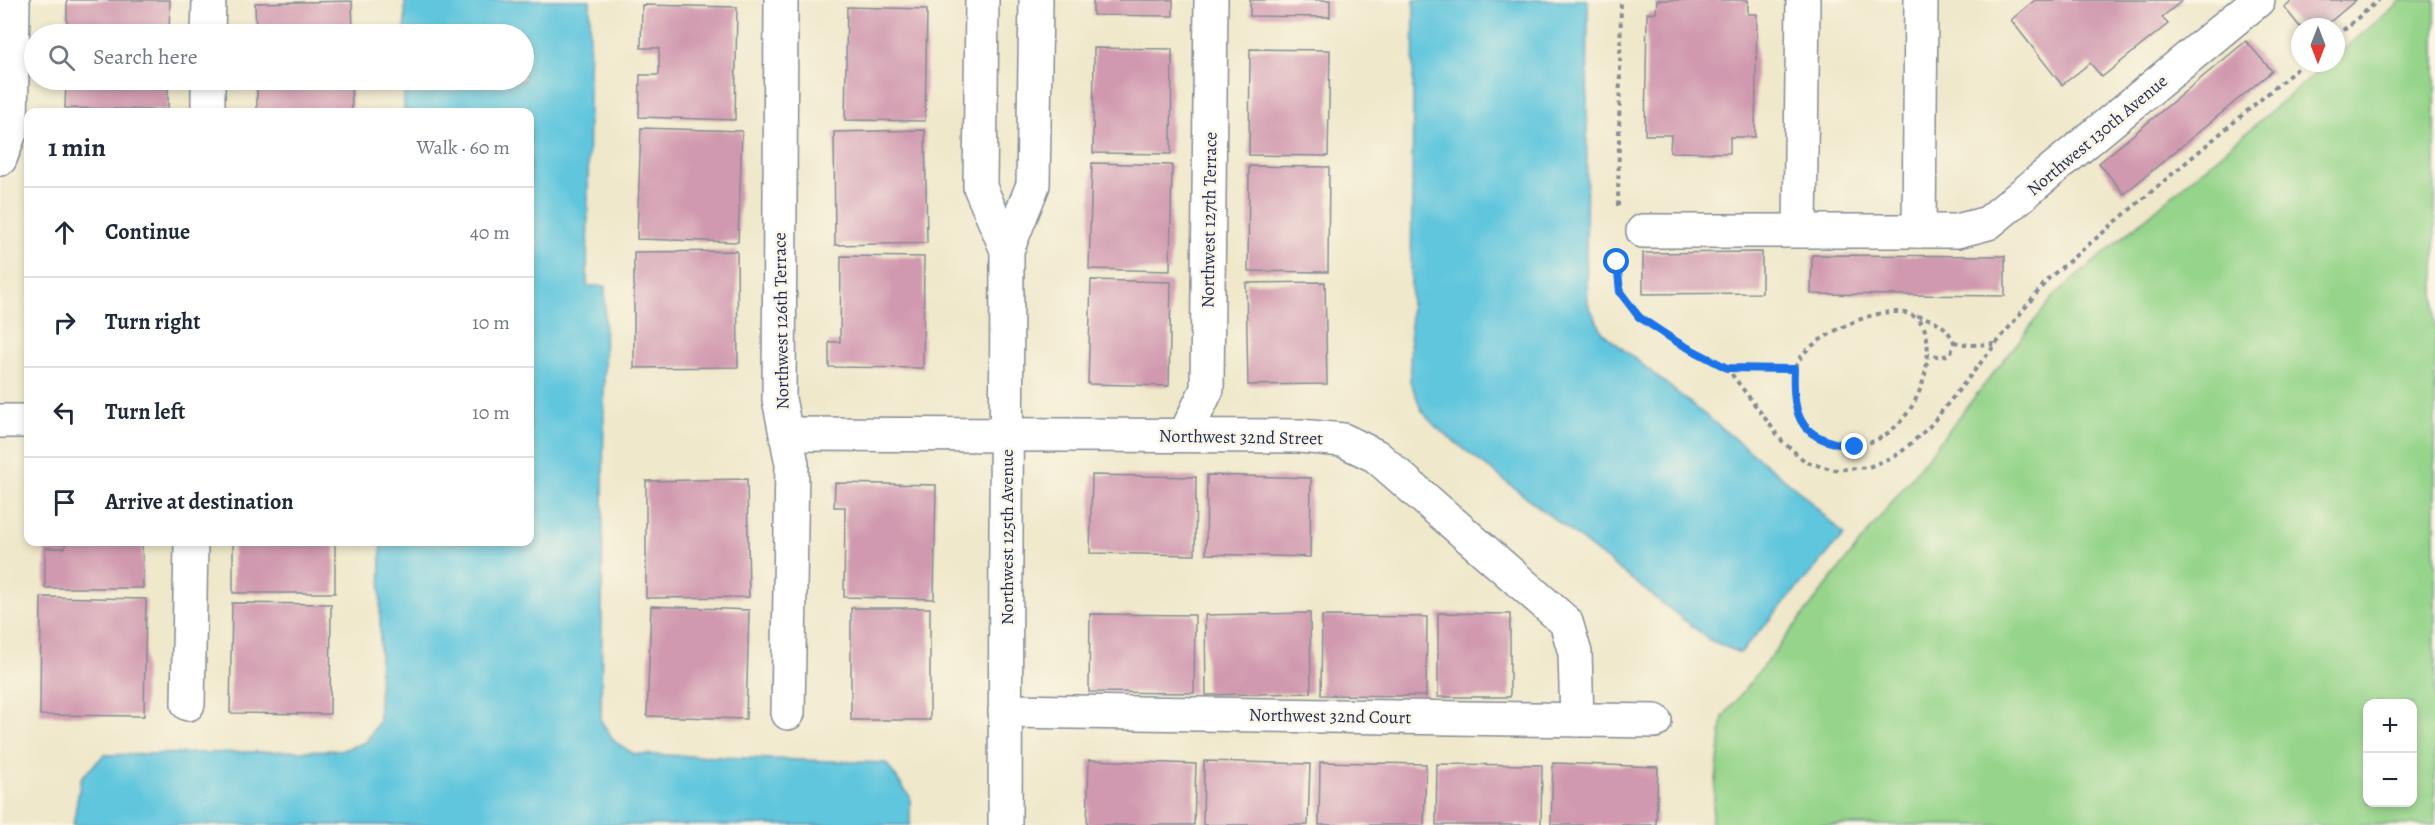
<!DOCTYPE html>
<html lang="en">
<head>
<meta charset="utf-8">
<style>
	body { margin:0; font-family:Alegreya,serif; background:#f6f6f7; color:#1f2937 }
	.controls { position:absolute; right:18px; bottom:18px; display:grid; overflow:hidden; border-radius:12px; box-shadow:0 3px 9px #0003 }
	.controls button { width:54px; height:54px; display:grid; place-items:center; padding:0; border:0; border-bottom:2px solid #e0e1e3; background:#fff; color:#1f2937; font:30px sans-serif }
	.compass { position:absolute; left:2291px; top:18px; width:54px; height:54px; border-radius:50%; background:#fff; box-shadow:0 3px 9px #0003; rotate:180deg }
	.stop { position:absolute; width:18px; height:18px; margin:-14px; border:4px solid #1a73e8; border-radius:50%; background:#fff }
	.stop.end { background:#1a73e8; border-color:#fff; box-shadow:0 2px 6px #0008 }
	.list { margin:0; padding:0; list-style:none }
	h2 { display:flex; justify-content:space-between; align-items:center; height:78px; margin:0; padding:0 24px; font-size:26px }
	h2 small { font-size:20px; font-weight:400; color:#747a83 }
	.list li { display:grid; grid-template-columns:39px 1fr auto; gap:18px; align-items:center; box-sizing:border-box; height:90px; padding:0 24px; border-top:2px solid #e0e1e3 }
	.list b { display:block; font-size:22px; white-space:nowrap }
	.list em { font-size:20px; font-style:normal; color:#747a83 }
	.icon { flex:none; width:33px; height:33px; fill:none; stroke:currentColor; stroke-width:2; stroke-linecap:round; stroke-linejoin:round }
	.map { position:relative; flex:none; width:2435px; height:825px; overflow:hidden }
	.search { position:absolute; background:#fff; box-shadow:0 3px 9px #0003; left:24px; top:24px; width:510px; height:66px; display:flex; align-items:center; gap:15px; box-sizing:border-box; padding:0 21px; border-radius:33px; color:#747a83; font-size:22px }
	.panel { position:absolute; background:#fff; box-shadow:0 3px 9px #0003; left:24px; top:108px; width:510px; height:438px; border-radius:12px }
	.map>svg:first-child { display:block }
</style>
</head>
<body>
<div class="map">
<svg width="2435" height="825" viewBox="0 0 2435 825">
	<rect width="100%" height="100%" fill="#fcf5e5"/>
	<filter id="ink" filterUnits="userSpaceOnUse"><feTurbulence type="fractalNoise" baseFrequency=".0167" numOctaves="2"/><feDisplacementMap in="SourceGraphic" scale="12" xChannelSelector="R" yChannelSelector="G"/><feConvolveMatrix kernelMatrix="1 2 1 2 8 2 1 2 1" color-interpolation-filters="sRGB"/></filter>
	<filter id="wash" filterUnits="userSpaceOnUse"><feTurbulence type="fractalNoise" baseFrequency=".008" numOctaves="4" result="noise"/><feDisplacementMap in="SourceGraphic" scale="24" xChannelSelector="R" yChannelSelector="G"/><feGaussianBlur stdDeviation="1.35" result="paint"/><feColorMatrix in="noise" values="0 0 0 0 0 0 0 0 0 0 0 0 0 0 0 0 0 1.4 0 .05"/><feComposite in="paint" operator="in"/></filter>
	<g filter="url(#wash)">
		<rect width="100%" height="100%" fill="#efe8cb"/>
		<path fill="#95d48a" stroke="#588274" stroke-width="1.5" fill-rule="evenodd" d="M2402,0H2435V825H1711L1723,717L2055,295L2328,63H2336V56ZM2368,704H2412V802H2368Z"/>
		<g fill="#60c6dd" stroke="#3e7a9e" stroke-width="1.5">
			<path d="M405,0H590L587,286H605L601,721L615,742L634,754L886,763L910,797V825H73L81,778L104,755L342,750L366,742L379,721L381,542H530V112H404V80H524V34H405Z"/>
			<path d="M1414,0H1588L1586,252L1588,304L1603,333L1797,489L1844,535L1740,653L1710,640L1437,428L1422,411L1410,381Z"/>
		</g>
		<g id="blocks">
			<g fill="#d099af">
				<path d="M67,0H170L169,34H67Z"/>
				<path d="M1093,0H1173V16L1093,15Z"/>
				<path d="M1250,0H1330V17L1250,16Z"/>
				<path d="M1657,0H1748V14H1757L1755,137H1730V153L1670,152L1671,135H1645L1647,13H1656Z"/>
				<path d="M2035,0H2183L2162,17L2168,24L2102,77L2090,63L2062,85L2011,20Z"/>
				<path d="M2293,0H2356L2324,27H2300L2284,7Z"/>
				<path d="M352,1L353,34H256L255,3Z"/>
				<path d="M642,5L737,7L735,120L639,117L640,75H659V48H641Z"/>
				<path d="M847,7L927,9L925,121L845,120Z"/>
				<path d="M2246,41L2272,71L2124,194L2099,163Z"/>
				<path d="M1094,48L1172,49L1171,154L1093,153Z"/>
				<path d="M1250,49L1330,50L1328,156L1249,155Z"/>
				<path d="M66,80H168V110L65,108Z"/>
				<path d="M257,80H351L352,112H257Z"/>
				<path d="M641,128L742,131L738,242L637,239Z"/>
				<path d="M925,130L927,243L835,245L834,132Z"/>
				<path d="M1092,163L1172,165L1170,271L1089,269Z"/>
				<path d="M1249,166L1329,167L1328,272L1248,271Z"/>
				<path d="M737,251L738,367L634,368V252Z"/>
				<path d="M1762,252V293L1643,294V253Z"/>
				<path d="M1812,255L2005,256V296L1811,294Z"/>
				<path d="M841,256L924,257L923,368L829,367V342H840Z"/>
				<path d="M1091,280L1171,282L1169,386L1088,384Z"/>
				<path d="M1325,282L1327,384L1248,385L1246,283Z"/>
				<path d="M1092,475L1196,477L1195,555L1090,553Z"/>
				<path d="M1207,475L1311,478L1310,557L1206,554Z"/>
				<path d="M747,479L749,597L646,598V481Z"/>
				<path d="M835,483L936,485L934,599L844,597L845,507H834Z"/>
				<path d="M65,542H142L143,588H45V548H65Z"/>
				<rect x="233" y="542" width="102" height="51"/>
				<path d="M41,597L146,599L144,716L40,715Z"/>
				<path d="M232,603L331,604L330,714L230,713Z"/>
				<path d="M651,606L749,610L746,719L647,716Z"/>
				<rect x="851" y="608" width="79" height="112"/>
				<path d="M1310,613L1311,693L1206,695L1205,615Z"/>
				<path d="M1438,613L1510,614V697H1438Z"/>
				<path d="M1090,614L1195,615L1194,693L1089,692Z"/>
				<path d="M1322,616L1427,617L1426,696L1321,695Z"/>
				<path d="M1089,760L1196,764L1194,825H1087Z"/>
				<path d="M1204,761L1310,764L1308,825H1203Z"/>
				<path d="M1320,762L1426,764L1424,825H1319Z"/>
				<path d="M1553,763L1658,767L1656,825H1551Z"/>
				<path d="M1437,764L1542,765L1541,825H1436Z"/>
			</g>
		</g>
	</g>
	<g filter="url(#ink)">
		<use href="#blocks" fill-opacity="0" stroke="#858c94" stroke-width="1.5"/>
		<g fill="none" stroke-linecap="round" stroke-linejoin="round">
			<g stroke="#858c94" stroke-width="36">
				<g id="street">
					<path d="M781,0L779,399L792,464L788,713"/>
					<path d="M982,0L980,187L1007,250"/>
					<path d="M208,34L209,0"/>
					<path d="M208,112V80"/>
					<path d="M0,159L11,130L13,0"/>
					<path d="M1800,230L1803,0"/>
					<path d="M1643,231H1957L1988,223L2258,0"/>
					<path d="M1919,231L1921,0"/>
					<path d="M0,421H28"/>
					<path d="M786,434L1300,436L1343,440L1376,456L1566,622L1575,653L1577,720"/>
					<path d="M1185,435L1207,389L1211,0"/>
					<path d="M188,704L191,542"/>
					<path d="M1005,711L1655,721"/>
					<path d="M1005,825L1007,250L1033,185L1036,0"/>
				</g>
			</g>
			<g stroke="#858c94" stroke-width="4" stroke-dasharray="4.5 4.5" stroke-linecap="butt">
				<path d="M2336,36L2379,0"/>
				<path d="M1618,206L1621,0"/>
				<path d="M1617,253L1620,292L1639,317L1677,342L1727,368L1783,442L1806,462L1835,470L1869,467L1899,454L1929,427L2049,278L2304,63"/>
				<path d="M1917,316C1936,320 1945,324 1954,342L1951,353L1942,357L1929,354"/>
				<path d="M1954,342L1969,345L1995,344"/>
				<path d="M1727,368L1794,369C1794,385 1792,404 1799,419C1805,432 1816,439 1830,443C1890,461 1934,393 1927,339C1920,282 1827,329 1804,353C1800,358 1797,364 1794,369"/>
			</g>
			<use href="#street" stroke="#fff" stroke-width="33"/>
		</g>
	</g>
	<g fill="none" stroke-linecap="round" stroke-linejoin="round" filter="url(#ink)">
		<path stroke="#1a73e8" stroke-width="8" d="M1617,262L1620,292L1639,317L1677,342L1727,368L1794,369C1792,421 1802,440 1855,447"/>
	</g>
	<g text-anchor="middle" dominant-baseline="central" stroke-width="5" stroke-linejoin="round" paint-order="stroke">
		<g font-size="18" fill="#1b2f5e" stroke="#fcf5e5">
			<text transform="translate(2097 135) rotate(-40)">Northwest 130th Avenue</text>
			<text transform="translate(1209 220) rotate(-89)">Northwest 127th Terrace</text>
			<text transform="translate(781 321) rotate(-91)">Northwest 126th Terrace</text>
			<text transform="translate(1241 437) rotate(1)">Northwest 32nd Street</text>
			<text transform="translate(1007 537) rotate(-90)">Northwest 125th Avenue</text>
			<text transform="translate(1330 716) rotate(1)">Northwest 32nd Court</text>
		</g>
	</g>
</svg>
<div class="controls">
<button>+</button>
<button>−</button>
</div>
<svg class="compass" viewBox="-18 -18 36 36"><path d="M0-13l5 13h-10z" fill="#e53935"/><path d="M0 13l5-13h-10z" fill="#747a83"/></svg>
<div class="stop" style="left:1617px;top:262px"></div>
<div class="stop end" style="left:1855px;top:447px"></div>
<div class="search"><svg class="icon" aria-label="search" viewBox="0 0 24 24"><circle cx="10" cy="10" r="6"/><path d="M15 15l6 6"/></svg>Search here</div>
<section class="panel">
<h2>1 min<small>Walk · 60 m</small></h2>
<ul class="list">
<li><svg class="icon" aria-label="ahead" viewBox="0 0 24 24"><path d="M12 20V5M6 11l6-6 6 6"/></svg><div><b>Continue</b></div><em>40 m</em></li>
<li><svg class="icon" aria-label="right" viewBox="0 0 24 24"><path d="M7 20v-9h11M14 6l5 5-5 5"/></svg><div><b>Turn right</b></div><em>10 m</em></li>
<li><svg class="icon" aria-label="left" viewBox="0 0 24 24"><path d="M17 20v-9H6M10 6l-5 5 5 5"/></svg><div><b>Turn left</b></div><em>10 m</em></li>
<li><svg class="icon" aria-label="arrive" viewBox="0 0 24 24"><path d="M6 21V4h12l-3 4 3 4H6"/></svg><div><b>Arrive at destination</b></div></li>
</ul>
</section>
</div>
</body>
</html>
